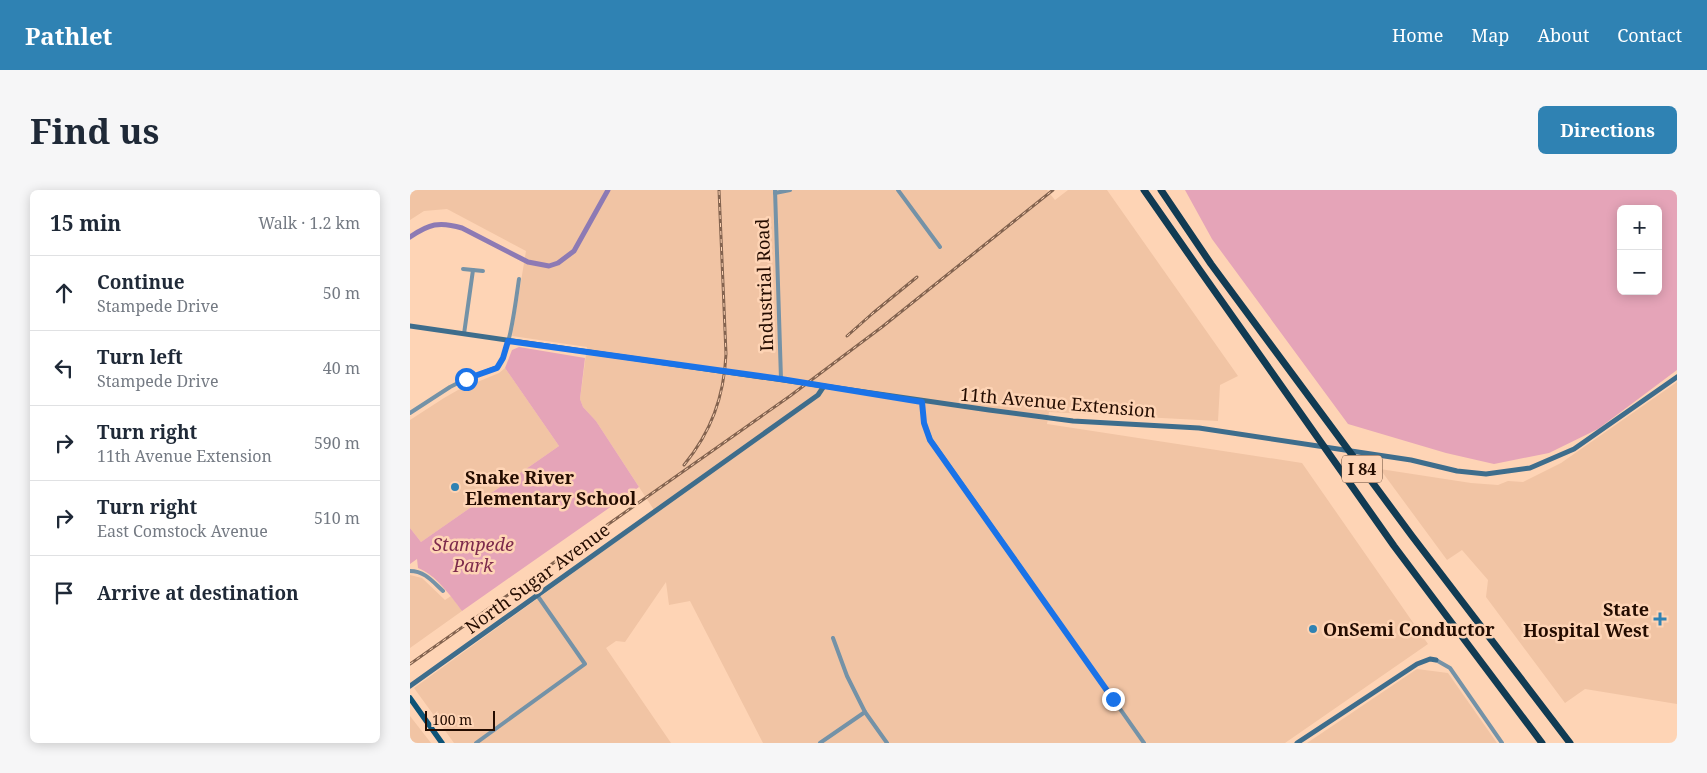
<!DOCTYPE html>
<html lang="en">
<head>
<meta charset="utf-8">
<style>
	body { margin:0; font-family:"Noto Serif",serif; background:#f6f6f7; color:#1f2937 }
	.controls { position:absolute; right:15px; top:15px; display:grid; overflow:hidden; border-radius:8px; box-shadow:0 2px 12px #0003 }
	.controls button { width:45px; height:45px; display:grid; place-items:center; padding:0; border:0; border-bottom:1px solid #e0e1e3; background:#fff; color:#1f2937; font:25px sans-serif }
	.scale { position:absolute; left:15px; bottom:12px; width:70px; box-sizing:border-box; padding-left:5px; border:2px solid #240c00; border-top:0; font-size:14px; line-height:18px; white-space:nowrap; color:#240c00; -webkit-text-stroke:4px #fed4b5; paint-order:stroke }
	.stop { position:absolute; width:15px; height:15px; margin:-11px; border:4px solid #1a73e8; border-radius:50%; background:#fff }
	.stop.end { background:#1a73e8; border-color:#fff; box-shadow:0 1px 5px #0008 }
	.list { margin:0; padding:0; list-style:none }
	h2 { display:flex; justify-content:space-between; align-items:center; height:65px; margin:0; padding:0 20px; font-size:21px }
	h2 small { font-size:16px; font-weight:400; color:#747a83 }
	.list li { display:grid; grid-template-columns:32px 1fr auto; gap:15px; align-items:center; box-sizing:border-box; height:75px; padding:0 20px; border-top:1px solid #e0e1e3 }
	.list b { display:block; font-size:19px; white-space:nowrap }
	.list p { margin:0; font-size:16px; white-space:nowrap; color:#747a83 }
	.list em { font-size:16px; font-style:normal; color:#747a83 }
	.icon { flex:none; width:28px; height:28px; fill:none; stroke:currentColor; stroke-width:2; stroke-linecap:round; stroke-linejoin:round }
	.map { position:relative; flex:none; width:1267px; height:553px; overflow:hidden; border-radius:8px }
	header { display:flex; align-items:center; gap:30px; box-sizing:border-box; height:70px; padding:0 25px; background:#2f82b3; color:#fff }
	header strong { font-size:24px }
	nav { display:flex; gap:28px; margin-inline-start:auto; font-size:18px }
	.intro { display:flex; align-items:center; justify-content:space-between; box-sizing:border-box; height:120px; padding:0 30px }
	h1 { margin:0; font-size:35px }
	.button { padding:12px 22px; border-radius:8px; background:#2f82b3; color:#fff; font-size:18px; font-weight:700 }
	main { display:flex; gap:30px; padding:0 30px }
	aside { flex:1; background:#fff; border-radius:8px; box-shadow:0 2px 12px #0003 }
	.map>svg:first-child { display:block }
</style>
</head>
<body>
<header>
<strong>Pathlet</strong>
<nav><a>Home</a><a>Map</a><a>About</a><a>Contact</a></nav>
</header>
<div class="intro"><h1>Find us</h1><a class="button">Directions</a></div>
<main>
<aside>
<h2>15 min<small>Walk · 1.2 km</small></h2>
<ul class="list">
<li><svg class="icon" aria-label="ahead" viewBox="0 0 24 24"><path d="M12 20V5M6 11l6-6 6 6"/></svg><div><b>Continue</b><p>Stampede Drive</p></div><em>50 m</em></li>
<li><svg class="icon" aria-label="left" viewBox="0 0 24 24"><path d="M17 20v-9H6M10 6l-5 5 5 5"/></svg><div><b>Turn left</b><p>Stampede Drive</p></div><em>40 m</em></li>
<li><svg class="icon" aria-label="right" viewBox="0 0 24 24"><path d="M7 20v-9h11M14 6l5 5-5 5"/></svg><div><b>Turn right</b><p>11th Avenue Extension</p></div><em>590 m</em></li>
<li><svg class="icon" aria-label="right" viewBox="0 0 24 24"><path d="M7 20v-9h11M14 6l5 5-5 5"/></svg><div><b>Turn right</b><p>East Comstock Avenue</p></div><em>510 m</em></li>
<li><svg class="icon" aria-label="arrive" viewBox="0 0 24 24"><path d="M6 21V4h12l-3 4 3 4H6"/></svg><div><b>Arrive at destination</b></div></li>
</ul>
</aside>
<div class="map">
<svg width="1267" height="553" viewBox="0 0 1267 553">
	<rect width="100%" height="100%" fill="#fed4b5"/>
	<g fill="#f1c4a4">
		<path d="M0,0H637L645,10L658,0H697L828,186L810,195L808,231L639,222L637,234L892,273L1018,454L875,553H353L280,411L259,415L256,392L215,452L206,451L196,458L261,553H44L4,498L246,323L186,231L173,217L170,209L177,157L102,146L116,61L37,19L14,21L0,30Z"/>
		<path d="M95,178L149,256L11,352L0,338V230L34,208L48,200L89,183Z"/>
		<path d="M1267,192V514L1175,499L1155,513L1076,407L1078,390L1052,360L1037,370L970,279L1061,293L1088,295L1098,291L1113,292L1151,273Z"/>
		<path d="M0,385L12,388L35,410L41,406L52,421L0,458Z"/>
		<path d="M1007,479L1038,483L1087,553H897Z"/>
		<path d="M0,526L21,553H0Z"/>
	</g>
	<g fill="#e5a4b8" fill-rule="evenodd">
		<path d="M775,0H1267V180L1188,239L1139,263L1084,274L1036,263L938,234L802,49ZM1211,19H1248V101H1211Z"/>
		<path d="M109,157L175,168L170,209L173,217L186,231L229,297L52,421C40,405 26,385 8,378L7,369L0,374V338L11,352L149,256L95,178L102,160Z"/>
	</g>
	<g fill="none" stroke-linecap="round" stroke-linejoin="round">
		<path stroke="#8d7ab4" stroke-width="5" d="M0,47C19,34 29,31 52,38L118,72L139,76L148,73L164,61L198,0"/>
		<g stroke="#7492a7" stroke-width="4">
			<path d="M365,0L371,189"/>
			<path d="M488,0L530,57"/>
			<path d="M365,3L380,0"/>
			<path d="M53,79L73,81"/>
			<path d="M54,144L63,80"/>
			<path d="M512,212L514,233L521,250L734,553"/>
			<path d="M0,223L40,197L56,189L87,177C100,164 106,109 109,89"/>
			<path d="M0,381C15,381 23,392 33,401"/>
			<path d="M423,448L437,486L455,522L477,553"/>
			<path d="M1026,470L1040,478L1092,553"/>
			<path d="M66,553L175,474L127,405"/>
			<path d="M410,553L455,522"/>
		</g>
		<g stroke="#3e6d8c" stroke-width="5">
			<path d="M0,136L579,220L663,231L789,238L1001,270L1047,281L1076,284L1120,278L1164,259L1267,187"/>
			<path d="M0,496L408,205L414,196"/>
			<path d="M887,553L1007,474L1020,469L1026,470"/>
		</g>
		<path stroke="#0d5377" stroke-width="5.5" d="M0,508L32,553"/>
		<g stroke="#113b53" stroke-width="7">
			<path d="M734,0L789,79L984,356L1132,553"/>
			<path d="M751,0L801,74L1002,346L1160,553"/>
		</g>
		<g stroke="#83634f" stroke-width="3">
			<g id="rail">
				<path d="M437,146L463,123L507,87"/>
				<path d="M274,275C301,242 314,207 316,164L309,0"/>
				<path d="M0,474L380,206L472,137L643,0"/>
			</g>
		</g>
		<use href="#rail" stroke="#fed4b5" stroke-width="1" stroke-dasharray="4" stroke-linecap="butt"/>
	</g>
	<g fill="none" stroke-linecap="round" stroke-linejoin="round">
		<path stroke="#1a73e8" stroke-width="6" d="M56,189L87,178L93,168L98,151L371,189L512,212L514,233L520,250L703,509"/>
	</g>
	<g fill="#2f82b3" stroke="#fed4b5" stroke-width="2">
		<circle cx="45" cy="297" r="5"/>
		<path d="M1247.5 421.5h5v5h5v5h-5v5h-5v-5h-5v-5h5z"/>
		<circle cx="903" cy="439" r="5"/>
	</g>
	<g text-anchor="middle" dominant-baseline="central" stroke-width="5" stroke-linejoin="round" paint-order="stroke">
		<rect fill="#fed4b5" stroke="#654836" stroke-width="1" x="932" y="265.5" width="40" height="27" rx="4"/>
		<g font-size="16" font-weight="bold" fill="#240c00">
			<text x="952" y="279">I 84</text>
		</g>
		<g font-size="18" fill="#240c00" stroke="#fed4b5">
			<text transform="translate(354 95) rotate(-92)">Industrial Road</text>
			<text transform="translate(648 212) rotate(5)">11th Avenue Extension</text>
			<text transform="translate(127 388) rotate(-36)">North Sugar Avenue</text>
		</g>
		<g font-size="18" font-weight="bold" fill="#240c00" stroke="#fed4b5" text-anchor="start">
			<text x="55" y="287">Snake River<tspan x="55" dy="21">Elementary School</tspan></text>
			<text x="1239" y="419" text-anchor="end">State<tspan x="1239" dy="21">Hospital West</tspan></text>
			<text x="913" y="439">OnSemi Conductor</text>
		</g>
		<g font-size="18" font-style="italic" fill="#7d2b4c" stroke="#fed4b5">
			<text x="63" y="354">Stampede<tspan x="63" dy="21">Park</tspan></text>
		</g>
	</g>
</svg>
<div class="controls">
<button>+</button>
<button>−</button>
</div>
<div class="scale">100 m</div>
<div class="stop" style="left:56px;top:189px"></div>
<div class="stop end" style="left:703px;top:509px"></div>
</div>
</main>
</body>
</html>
